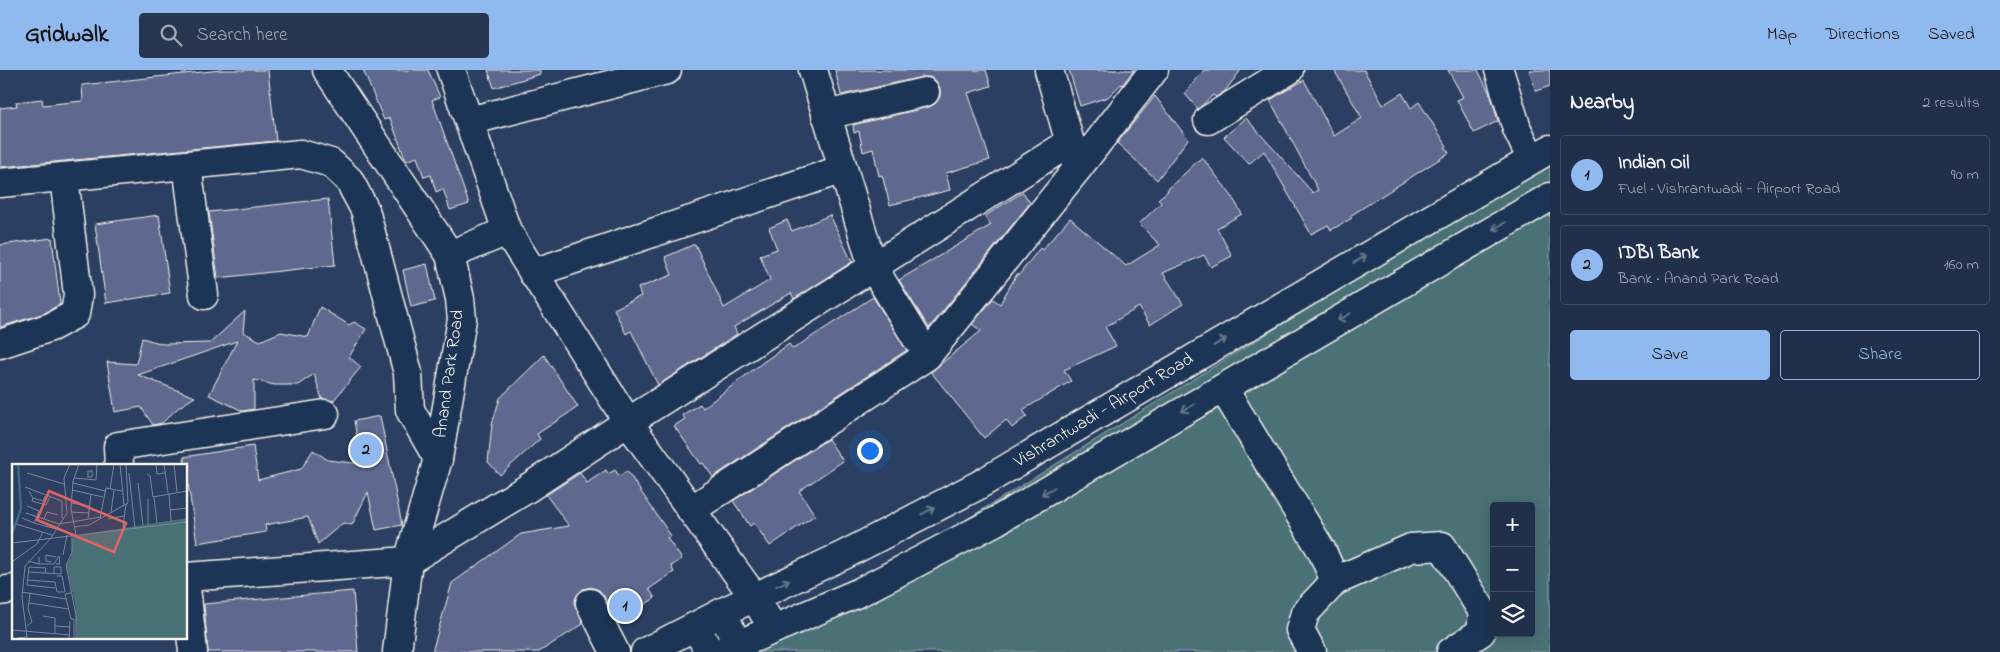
<!DOCTYPE html>
<html lang="en">
<head>
<meta charset="utf-8">
<style>
	body { margin:0; font-family:"Indie Flower",sans-serif; background:#283751; color:#f1f3f6 }
	.controls { position:absolute; right:15px; bottom:15px; display:grid; overflow:hidden; border-radius:5px; box-shadow:0 2px 12px #0003 }
	.controls button { width:45px; height:45px; display:grid; place-items:center; padding:0; border:0; border-bottom:1px solid #3d4a62; background:#202f4a; color:#f1f3f6; font:25px sans-serif }
	.you { position:absolute; left:869px; top:380px; width:18px; height:18px; margin:-12px; border:4px solid #fff; border-radius:50%; background:#1a73e8; box-shadow:0 0 0 8px #1a73e833 }
	.badge { display:grid; place-items:center; width:32px; height:32px; border-radius:50%; background:#90b9f0; color:#111; font-size:16px; font-weight:700 }
	.pin { position:absolute; translate:-50% -50%; border:2px solid #fff; box-shadow:0 1px 5px #0006 }
	.list { margin:0; padding:0; list-style:none }
	h2 { display:flex; justify-content:space-between; align-items:center; height:65px; margin:0; padding:0 20px; font-size:21px }
	h2 small { font-size:16px; font-weight:400; color:#a2a9b5 }
	.list li { display:grid; grid-template-columns:32px 1fr auto; gap:15px; align-items:center; box-sizing:border-box; height:80px; margin:0 10px 10px; padding:0 10px; border:1px solid #3d4a62; border-radius:5px }
	.list b { display:block; font-size:19px; white-space:nowrap }
	.list p { margin:0; font-size:16px; white-space:nowrap; color:#a2a9b5 }
	.list em { font-size:16px; font-style:normal; color:#a2a9b5 }
	.actions { display:flex; gap:10px; padding:15px 20px }
	.actions a { flex:1; padding:11px 0; border:1px solid #90b9f0; border-radius:5px; text-align:center; font-size:18px; color:#90b9f0 }
	.actions .main { background:#90b9f0; color:#111 }
	.icon { flex:none; width:28px; height:28px; fill:none; stroke:currentColor; stroke-width:2; stroke-linecap:round; stroke-linejoin:round }
	.map { position:relative; flex:none; width:1550px; height:582px; overflow:hidden }
	header { display:flex; align-items:center; gap:30px; box-sizing:border-box; height:70px; padding:0 25px; background:#90b9f0; color:#111 }
	header strong { font-size:24px }
	nav { display:flex; gap:28px; margin-inline-start:auto; font-size:18px }
	.search { width:350px; height:45px; background:#283751; display:flex; align-items:center; gap:12px; box-sizing:border-box; padding:0 18px; border-radius:5px; color:#a2a9b5; font-size:19px }
	main { display:flex }
	aside { flex:1; background:#202f4a }
	.map>svg:first-child { display:block }
</style>
</head>
<body>
<header>
<strong>Gridwalk</strong>
<div class="search"><svg class="icon" aria-label="search" viewBox="0 0 24 24"><circle cx="10" cy="10" r="6"/><path d="M15 15l6 6"/></svg>Search here</div>
<nav><a>Map</a><a>Directions</a><a>Saved</a></nav>
</header>
<main>
<div class="map">
<svg width="1550" height="582" viewBox="0 0 1550 582">
	<rect width="100%" height="100%" fill="#2a3f62"/>
	<filter id="ink" filterUnits="userSpaceOnUse"><feTurbulence type="fractalNoise" baseFrequency=".02" numOctaves="2"/><feDisplacementMap in="SourceGraphic" scale="10" xChannelSelector="R" yChannelSelector="G"/><feConvolveMatrix kernelMatrix="1 2 1 2 8 2 1 2 1" color-interpolation-filters="sRGB"/></filter>
	<g filter="url(#ink)">
		<path fill="#487176" stroke="#9eb1af" fill-rule="evenodd" d="M1550,89V582H752ZM1494,436H1531V563H1494Z"/>
		<g fill="#5e678f" stroke="#f4f1e8">
			<path d="M221,0H268L276,71L0,97V38L17,36L16,32L42,29L43,35L83,31L82,15Z"/>
			<path d="M363,0H428L440,27L432,30L469,134L450,140L443,119L436,122L431,105L424,107L417,87L406,91L390,48L384,50Z"/>
			<path d="M488,0H540V4L494,18Z"/>
			<path d="M835,0H986L991,16L968,23L990,90L946,103L950,120L890,135L882,105L879,106L873,79L863,82L859,61L854,63L853,55L929,37L936,33L940,27V18L936,11L930,7H922L841,25Z"/>
			<path d="M1069,0H1134L1122,15L1121,14L1108,27L1080,36Z"/>
			<path d="M1204,0H1241L1225,21L1216,27L1213,25L1198,39L1185,24Z"/>
			<path d="M1334,0H1364L1383,35L1402,23L1411,38L1419,32L1447,76L1445,77L1449,83L1350,146L1352,148L1331,160L1328,155L1311,164L1264,81L1249,94L1224,67L1246,48L1313,123L1318,120L1270,30L1304,10L1334,66L1362,48Z"/>
			<path d="M1448,0H1478L1491,26L1498,51L1474,63L1457,30L1463,27Z"/>
			<path d="M1529,0H1550V16L1536,21Z"/>
			<path d="M1155,26L1188,69L1157,110L1117,73Z"/>
			<path d="M1202,87L1231,125L1242,144L1217,158L1232,186L1211,197L1204,185L1163,203L1183,234L1150,255L1139,237L1105,257L1116,276L1064,300L1071,311L1023,340L1027,346L1012,358L1006,350L984,368L931,302L981,261L972,254L993,229L1000,234L1017,204L1019,205L1040,178L1042,180L1070,148L1126,196L1160,175L1139,154L1161,133L1158,129L1168,121L1167,120Z"/>
			<path d="M1023,122L1030,133L929,258L899,210L991,155L985,146Z"/>
			<path d="M328,129L335,195L218,208L209,142Z"/>
			<path d="M159,145L170,223L106,233L95,154Z"/>
			<path d="M830,145L852,192L794,229L791,223L734,257L737,264L658,315L631,261L626,264L614,239L641,226L638,218L672,205L665,187L695,174L724,238L770,210L760,185L777,179L769,158L787,150L792,161Z"/>
			<path d="M52,168L60,234L45,243L0,257V175Z"/>
			<path d="M427,194L435,231L411,237L403,200Z"/>
			<path d="M873,227L907,280L713,407L703,393L701,394L674,356L685,349L682,345L700,334L703,338L762,293L789,274L793,279Z"/>
			<path d="M320,237L349,255L354,252L366,259L349,287L361,297L333,331L322,329L314,304L298,315H274L254,310V339L243,341L209,325L237,271L138,305L195,327L179,337L162,353L153,355L141,337L115,342L107,292L136,294L142,268L163,274L210,273L245,241L243,262L260,271L281,262L308,267Z"/>
			<path d="M544,285L578,337L537,364L540,369L500,405L488,392L492,354L500,328Z"/>
			<path d="M380,346L402,455L376,460L368,422L352,455L343,453L318,474L308,447L265,455L266,462L197,473L184,387L253,376L258,410L301,399L313,380L328,390L362,394L354,351Z"/>
			<path d="M828,369L843,391L799,421L815,445L770,476L754,453L750,456L733,431Z"/>
			<path d="M606,400L608,404L615,400L619,406L627,401L671,466L667,468L682,489L671,496L674,502L649,519L655,528L617,552L604,526L599,520L591,517L583,519L577,525L574,533L583,554L539,582H432L452,513L521,464L569,456L546,425L580,403L587,413Z"/>
			<path d="M353,521L358,582H208L204,534Z"/>
		</g>
		<g fill="none" stroke-linecap="round" stroke-linejoin="round">
			<g stroke="#f4f1e8" stroke-width="31">
				<g id="minor">
					<path d="M327,0L450,185L460,229L462,249L438,389L408,491L397,582"/>
					<path d="M451,0L507,161L628,352L754,527L774,559"/>
					<path d="M813,0L873,197L917,269"/>
					<path d="M1049,0L1075,90"/>
					<path d="M1499,0L1517,59L1531,88"/>
					<path d="M826,45L925,22"/>
					<path d="M1208,50L1289,0"/>
					<path d="M469,51L667,0"/>
					<path d="M187,95L204,225"/>
					<path d="M0,113L301,84L331,93L349,110L365,140L408,303L410,340L438,389"/>
					<path d="M450,185L507,161"/>
					<path d="M533,203L843,99"/>
					<path d="M0,274L51,257L75,244L78,225L64,107"/>
					<path d="M1223,318L1322,481L1335,511"/>
					<path d="M119,396L118,376L325,344"/>
					<path d="M691,440L927,286L1078,98L1154,0"/>
					<path d="M186,507L408,491L525,420L628,352L1069,73"/>
					<path d="M186,517L193,582"/>
					<path d="M0,521L14,519"/>
					<path d="M590,533L615,582"/>
					<path d="M723,542L740,582"/>
					<path d="M696,556L709,582"/>
					<path d="M1312,582L1300,560L1305,543L1335,511L1411,478L1442,476L1483,542L1481,562L1451,582"/>
				</g>
			</g>
			<g stroke="#f4f1e8" stroke-width="31">
				<g id="major">
					<path d="M645,582L723,542L844,485L977,416L1550,79"/>
					<path d="M721,582L860,522L996,451L1550,127"/>
				</g>
			</g>
			<use href="#minor" stroke="#1d3557" stroke-width="28"/>
			<use href="#major" stroke="#1d3557" stroke-width="28"/>
		</g>
		<defs><path id="oneway-shaft" d="M-6 0H5M1.5-3L5.5 0L1.5 3" fill="none" stroke-width="1.6" stroke-linecap="round" stroke-linejoin="round" transform="scale(1.25)"/></defs>
		<g stroke="#68778a">
			<use href="#oneway-shaft" transform="translate(1499 156) rotate(150)"/>
			<use href="#oneway-shaft" transform="translate(1360 189) rotate(-31)"/>
			<use href="#oneway-shaft" transform="translate(1344 247) rotate(150)"/>
			<use href="#oneway-shaft" transform="translate(1220 272) rotate(-31)"/>
			<use href="#oneway-shaft" transform="translate(1188 338) rotate(150)"/>
			<use href="#oneway-shaft" transform="translate(1048 421) rotate(150)"/>
			<use href="#oneway-shaft" transform="translate(928 441) rotate(-27)"/>
			<use href="#oneway-shaft" transform="translate(783 513) rotate(-25)"/>
		</g>
	</g>
	<g text-anchor="middle" dominant-baseline="central" stroke-width="4" stroke-linejoin="round" paint-order="stroke">
		<g font-size="18" fill="#f4f1e8" stroke="#1d3557">
			<text transform="translate(450 304) rotate(-82)">Anand Park Road</text>
			<text transform="translate(1104 341) rotate(-31)">Vishrantwadi - Airport Road</text>
		</g>
	</g>
	<g transform="translate(12 394)">
		<rect width="175" height="175" fill="#2a3f62"/>
		<path d="M175,54V175H65L63,139L54,101L59,93L61,72Z" fill="#487176"/>
		<path fill="none" stroke="#3f6a86" stroke-width="2.5" d="M0,70L9,45L6,0"/>
		<path fill="none" stroke="#7b8698" stroke-width="1" d="M108,0L112,41M144,0L145,10L153,9M152,0L156,29M162,0L165,28M15,9L52,20M117,9L123,65M135,10L138,12L141,33L175,27M75,13H80V7H76V13M62,14L84,16L85,0M61,19L93,27M126,19L131,61M13,23L50,37V54M98,25L102,0M60,26L91,33M17,27L21,34L31,37L33,32M157,29L159,57M142,33L145,59M21,34L20,37L34,41L38,33M136,35V61M59,39L77,42M158,46L175,44M59,48L77,49M99,48L102,26M14,49L47,60L89,53M10,54L22,59L27,47L15,42M88,54L94,24L110,27M32,55L35,48L46,51M76,55L79,30M96,55L112,52M22,59L44,65M4,60L40,71M62,63L77,61L116,39L114,0M111,63L114,40M60,69V88L54,101L64,151V175M64,71L59,45L61,17L67,0M0,79L175,58M51,91L55,71M1,97L25,80L31,68M16,97L27,100V93M39,98L34,97V91L44,93M27,100H42L47,92L48,100H44M17,108L49,110V103H42V109M33,109L34,104L17,103L15,121L43,124M15,116L43,118L45,128H53L50,112H45M10,128L54,135M59,129L53,130L59,155H62V175M17,139L57,145M31,152L43,154V169M15,162L20,158L16,145L18,129M43,162L58,163M0,166L58,171M5,174L15,173L10,133L13,102L39,74L55,49L52,14L58,0M57,175L58,157"/>
		<path fill="#df6462" fill-opacity="0.15" stroke="#df6462" stroke-width="2.5" d="M37,27L114,59L102,88L25,56Z"/>
		<rect width="175" height="175" fill="none" stroke="#f4f1e8" stroke-width="2.5"/>
	</g>
</svg>
<div class="controls">
<button>+</button>
<button>−</button>
<button><svg class="icon" aria-label="layers" viewBox="0 0 24 24"><path d="M12 4l9 5-9 5-9-5zM3 14l9 5 9-5"/></svg></button>
</div>
<div class="you"></div>
<div class="pin badge" style="left:625px;top:536px">1</div>
<div class="pin badge" style="left:366px;top:380px">2</div>
</div>
<aside>
<h2>Nearby<small>2 results</small></h2>
<ul class="list">
<li><span class="badge">1</span><div><b>Indian Oil</b><p>Fuel · Vishrantwadi - Airport Road</p></div><em>90 m</em></li>
<li><span class="badge">2</span><div><b>IDBI Bank</b><p>Bank · Anand Park Road</p></div><em>160 m</em></li>
</ul>
<div class="actions"><a class="main">Save</a><a>Share</a></div>
</aside>
</main>
</body>
</html>
